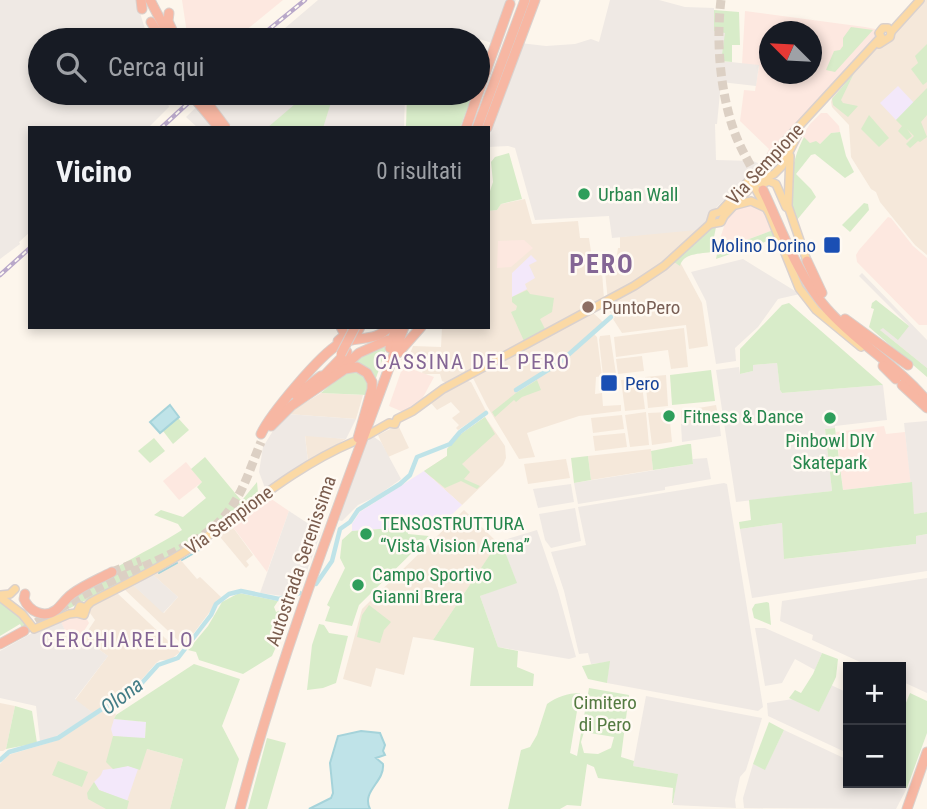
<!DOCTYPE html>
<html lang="it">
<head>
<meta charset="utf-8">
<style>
	body { margin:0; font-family:"Roboto Condensed",sans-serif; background:#242831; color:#f1f3f6 }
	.controls { position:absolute; right:21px; bottom:21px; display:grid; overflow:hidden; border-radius:0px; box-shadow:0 4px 10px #0003 }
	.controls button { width:63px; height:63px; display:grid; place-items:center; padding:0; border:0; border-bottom:2px solid #363941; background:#171b24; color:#f1f3f6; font:35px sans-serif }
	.compass { position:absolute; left:759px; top:21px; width:63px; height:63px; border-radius:50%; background:#171b24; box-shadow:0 4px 10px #0003; rotate:294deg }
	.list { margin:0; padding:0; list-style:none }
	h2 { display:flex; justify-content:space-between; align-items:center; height:91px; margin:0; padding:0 28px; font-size:30px }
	h2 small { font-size:23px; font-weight:400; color:#9ea1a6 }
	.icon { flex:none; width:38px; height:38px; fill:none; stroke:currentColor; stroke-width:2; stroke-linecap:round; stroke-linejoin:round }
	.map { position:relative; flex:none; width:927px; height:809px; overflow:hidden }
	.search { position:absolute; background:#171b24; box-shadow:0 4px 10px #0003; left:28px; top:28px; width:462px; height:77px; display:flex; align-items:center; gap:18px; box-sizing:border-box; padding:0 24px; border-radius:38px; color:#9ea1a6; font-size:26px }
	.panel { position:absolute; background:#171b24; box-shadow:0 4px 10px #0003; left:28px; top:126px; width:462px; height:203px; border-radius:0px }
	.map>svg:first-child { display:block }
</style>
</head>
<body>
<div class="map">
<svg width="927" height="809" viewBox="0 0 927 809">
	<rect width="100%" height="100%" fill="#fdf6ec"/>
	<g fill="#f5e8da">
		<path d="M923,0H927V255L915,245L880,202L876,192L871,189L851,157L849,125L832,107L831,102L834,90L883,41L892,40L896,31Z"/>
		<path d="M525,199L532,224L578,221L580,238H589L594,272H602L604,299L447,383L442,381L440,374H422L423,367H416L415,360H401L405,354H410L413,346L441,347L442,327H488V211L497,210L501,204Z"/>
		<path d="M691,229L697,230L673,254L679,260L702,303L708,346L689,349L686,325L622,333L613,319L615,317L603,305L608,302L605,271L615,268L618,248H620V237Z"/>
		<path d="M592,312L603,322L592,332L597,337L602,376L596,377L595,394L602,393L603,406L621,405V411L579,416L527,433L535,457L519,459L487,406L472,376Z"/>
		<path d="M684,328L688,367L671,369L668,350L616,357L614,337Z"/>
		<path d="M610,335L616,374L603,376L599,340L600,336Z"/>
		<path d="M642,356L644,371L618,374L616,359Z"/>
		<path d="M666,375L668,406L648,408L645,377Z"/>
		<path d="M641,378L645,409L625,411L621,380Z"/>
		<path d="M465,380L471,382L486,411L458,430L456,428L459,425L452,418L460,412L451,402L437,410L431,403Z"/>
		<path d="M321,393L363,395L356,419L287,414Z"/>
		<path d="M716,405L719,420L682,424L681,411Z"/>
		<path d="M646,412L649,445L630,447L625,415Z"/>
		<path d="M669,412L672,442L652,445L648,413Z"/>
		<path d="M622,415L624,429L593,433L591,418Z"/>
		<path d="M485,417L505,446L506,458L503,465L462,505L424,471L447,456V449L461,434Z"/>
		<path d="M398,425L409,448L388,457L378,435Z"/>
		<path d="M625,433L627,447L595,451L593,436Z"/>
		<path d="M305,435L346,439L308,462Z"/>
		<path d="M651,449L653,470L591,480L588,456Z"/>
		<path d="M566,459L570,478L528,484L524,464Z"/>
		<path d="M464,510L498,543L433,640L413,637L404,675L376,668L371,687L343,679L362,609Z"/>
		<path d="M229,522L253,555L246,561L249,565L246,568L216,532Z"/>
		<path d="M178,557L197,579L200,577L221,597L184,646L122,587L132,584L164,613L178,597L151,573Z"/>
		<path d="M117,593L180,652L170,660H160L156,663L130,693L93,713L75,700L108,656L83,638L95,620L85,606Z"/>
		<path d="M0,703L15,706L6,749L3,751H0Z"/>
		<path d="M108,708H113L116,715L114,719L147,749L183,759L170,809H0V764L8,755L55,741Z"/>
	</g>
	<g fill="#fde8e0" fill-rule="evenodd">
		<path d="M182,0H283L234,40H188Z"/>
		<path d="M745,11L865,27L875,29L878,36L771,156L767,153L769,149L740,121L744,90L755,91L759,66L742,64ZM769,32H811V74H769Z"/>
		<path d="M821,113H827L839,126L840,132L831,133L820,144L810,143L802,136L810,124Z"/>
		<path d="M751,203L762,209L773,230L741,242L720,239L727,217L738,208Z"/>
		<path d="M888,217L891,218L913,246L927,258V325H919L857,262L856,255L859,250Z"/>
		<path d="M524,240L533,248L511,267L497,268L498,241Z"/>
		<path d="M403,366L434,377L421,401L403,412L389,406Z"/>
		<path d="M884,426L886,434L905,432L911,482L843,490L836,432Z"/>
		<path d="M186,462L202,482L179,500L163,481Z"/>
		<path d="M264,494L289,511L267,572L229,522Z"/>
		<path d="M74,613L85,616L89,623L73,648L59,618Z"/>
	</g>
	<g fill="#efe9e4">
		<path d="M0,0H136L145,29L141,37L145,40H40V93H164L169,107L148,128H30V232L19,242L20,244L0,259Z"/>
		<path d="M318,0H516L499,45L469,36L464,40H271Z"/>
		<path d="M610,0H659L685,7L714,8V31L726,32L721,61L759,65L756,86L721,82L717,124H715L716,160L753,161L760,164L715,209L710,210L707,220L697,230L612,238L609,216L535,220L515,148L508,146L488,147V136L520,43L546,46L575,44L591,39L599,42Z"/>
		<path d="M211,93H405L404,128H198L186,117Z"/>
		<path d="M743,259L800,294L778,299L758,327L735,348L736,361L716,364L706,301L691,272Z"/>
		<path d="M862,273L927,340V368L880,330L882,327L909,326L859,276Z"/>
		<path d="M777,363L780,390L782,393L883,385L887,420L835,426V428L825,429L832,491L736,502L716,370L739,367L740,374L753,371V365Z"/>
		<path d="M287,414L356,419L346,439L305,436L308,462L265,488L259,472L263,447L276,426Z"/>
		<path d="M719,420L721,436L682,442L681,424Z"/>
		<path d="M927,421V512L914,514L904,423Z"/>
		<path d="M374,437L381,442L401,479L377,496L358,505L342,521L338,520L365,440Z"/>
		<path d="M707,458L711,479L665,487V490L578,504L574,483L693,464V459Z"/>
		<path d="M724,483L727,484L763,707L758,711L607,683L609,662L591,664L588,653L579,654L564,591L551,552L586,545L578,507Z"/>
		<path d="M571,484L574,502L538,508L533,489Z"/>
		<path d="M575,508L581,541L551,548L545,540L539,514Z"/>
		<path d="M289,511L321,532L300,590L283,596L260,593Z"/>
		<path d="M782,523L785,559L916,544V536L927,534V571L752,598L740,529Z"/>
		<path d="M537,530L558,591L576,657L569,659L498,647L480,596L516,582L501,541Z"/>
		<path d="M151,573L178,597L163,613L132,584Z"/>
		<path d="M927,578V693L901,681V667H871L812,640L813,635L780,621L782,601Z"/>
		<path d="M59,618L74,649L83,638L108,656L75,699L93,713L55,737L40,742L36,706L0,698V651Z"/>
		<path d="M755,628H765L822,653L815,670L795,659L782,683L765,686Z"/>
		<path d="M831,685L848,693V746L845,752L768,716L767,703L793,699L819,712Z"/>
		<path d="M646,696L762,718L746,770L740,777L735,800L736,808L673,805L677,774L633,766Z"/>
		<path d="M784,730L848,760V783H896L907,788L896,809L744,808L743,798L753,764L765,769Z"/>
	</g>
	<g fill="#f3e8fa">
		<path d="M898,86L914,103L896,120L880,103Z"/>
		<path d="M531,255L537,261L529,265L535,278L525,284L527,289L512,297V273Z"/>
		<path d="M424,471L462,505L436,529L407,527L352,531V524L360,512Z"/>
		<path d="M114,719L146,722L145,739L113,736L111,729Z"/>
		<path d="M128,766L138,769L127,801L99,790L94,782L101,775L103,770Z"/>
	</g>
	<g fill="#d8ecc9" fill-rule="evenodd">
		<path d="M714,10L739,12L740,45H732V62L721,61L725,33L714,31Z"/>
		<path d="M851,27L873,30L835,72L826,70L834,51L840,50L843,46V38Z"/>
		<path d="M927,44V82L923,85L911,69L918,63L915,56Z"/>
		<path d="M854,73L841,100L843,103L858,106L848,117L833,105L832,99Z"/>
		<path d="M927,88V115L921,122L927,137L920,142L918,141L910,148L906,144L914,136L907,129L912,136L907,140L898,131L902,126L896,120Z"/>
		<path d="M308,93H334L323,128H267Z"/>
		<path d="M407,93H473L460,128H406Z"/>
		<path d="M869,115L889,138L879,147L861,129Z"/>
		<path d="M840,132L846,156L854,172L845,178L815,154L811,155L796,174L811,189L816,197L796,221C787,194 790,163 804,137L810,143L816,141L820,144L831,133Z"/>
		<path d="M509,153L522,199L501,204L497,210L488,211V197L493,182L491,162L495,157Z"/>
		<path d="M864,203L868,204L869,210L850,232L842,225Z"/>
		<path d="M713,225L716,227L711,252C700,254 683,253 680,266L674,262Z"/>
		<path d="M773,230L776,238L716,259L720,239L741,242Z"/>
		<path d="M527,290L530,294L554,298L552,312L540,319L545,329L524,341L511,312L516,310L517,306L512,302V297Z"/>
		<path d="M876,300L909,326L898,340L883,328L880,330L927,368V377L869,327L874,309L871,308L872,303Z"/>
		<path d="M789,303L883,385L782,393L780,390L777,363L753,365V371L740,374V349L782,305Z"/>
		<path d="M388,343L375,381L348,366L355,358Z"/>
		<path d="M711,370L715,401L672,405L670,375Z"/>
		<path d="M357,371L362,372L369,386L367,395L321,393L342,375Z"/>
		<path d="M537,380L541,390L522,397L516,402L514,400L495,417L492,412L516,393Z"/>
		<path d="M485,417L495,434L462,464L470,472L464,479L480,486L477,489L461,481L445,488L424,471L447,456V449L461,434Z"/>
		<path d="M178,418L189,430L173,444L163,431Z"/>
		<path d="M835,428L843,490L912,482L914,514L927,512V534L916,536V544L784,559L782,523L740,529L739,522L751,520L749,500L832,491L825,429Z"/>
		<path d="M154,438L165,451L150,463L138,451Z"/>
		<path d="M688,444H691L693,464L653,470L651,451Z"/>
		<path d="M588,456L591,480L574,483L571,458Z"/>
		<path d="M205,457L240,499H243L257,482L258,493L199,540L161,563L60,613C83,579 147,553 182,530L178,524L154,515L161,510L183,517L206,498L197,487L202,482L191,469Z"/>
		<path d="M407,527L408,534L429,536L359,605L352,626L325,621L330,607L327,605L345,568L340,558L342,540L352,531Z"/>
		<path d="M501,541L517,583L480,596L498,647L518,651L517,667L534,674L533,686H470L474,648L433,640L497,544Z"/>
		<path d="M239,593L278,601L274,607L276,612L283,609L288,611L284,629L272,656L243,674L199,660L196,652L188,650L208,626L222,602Z"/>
		<path d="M0,600L27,622L28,627L25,633L20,624L0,636Z"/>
		<path d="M767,602L769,603L771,625L754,618L752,609L755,604Z"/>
		<path d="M369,605L391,622L384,630L380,643L357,637L362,615Z"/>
		<path d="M319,624L324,625L329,633L348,636L336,683L323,688L307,690L312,645Z"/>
		<path d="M822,653L838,659L836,677L819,712L789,698L795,690L801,693L813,674Z"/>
		<path d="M610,661L607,683L588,679L582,666Z"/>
		<path d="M194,664L240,679L222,726L239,759L225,809H170L183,759L147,749L140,770L128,766L113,769L106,762L113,736L145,738L146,722L114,719L116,715Z"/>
		<path d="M589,688L629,695L621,757L634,761L633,766L678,774L673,803H672L673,788L598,778L594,767L587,764L581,806L567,805L560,809H508L521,750L530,747L537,735L547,704C557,697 567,693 580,693L570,753L577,756ZM584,732L614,737L611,748L598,754L584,753L581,742Z"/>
		<path d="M910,693L927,701V733L907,788L896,783H901V709L903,710Z"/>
		<path d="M15,706L32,711L37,743L6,749Z"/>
		<path d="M769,722L784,730L765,770L753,764Z"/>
		<path d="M267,738L286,743L267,809H248Z"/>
		<path d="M58,761L88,772L82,787L52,775Z"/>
		<path d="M94,782L99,790L129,801L127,809H106L88,799L87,793Z"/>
	</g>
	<g fill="#bfe3e8" stroke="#a5d3da" stroke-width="2">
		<path d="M170,405L179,417L160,433L150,422Z"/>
		<path d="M361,731L380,733L385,745L383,751L385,755L376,758L383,764C385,782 361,791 370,809H309L331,798L333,793L330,763L338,736Z"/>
	</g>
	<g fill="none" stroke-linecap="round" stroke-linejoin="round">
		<g stroke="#a5d3da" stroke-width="2">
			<path d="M182,560L203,548"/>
			<path d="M159,573L177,563"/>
		</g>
		<g stroke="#bfe3e8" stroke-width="4.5">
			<path d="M516,390L559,363L611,317"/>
			<path d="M316,584L332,561L340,529L350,522L358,510L400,484L410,475L417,457L450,444L460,432L486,413"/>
			<path d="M0,760L9,752L58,738L102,709L132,694L158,665L178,658L211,615L216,604L229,594L241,591L279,599L300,593"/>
		</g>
		<g stroke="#dcd0c4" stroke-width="9" stroke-dasharray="9 4.5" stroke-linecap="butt">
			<path d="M721,0C716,41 720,91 734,131C740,148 750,164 758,180"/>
			<path d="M112,572L141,561"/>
			<path d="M25,630C48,615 71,601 95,589C132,570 195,549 222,519C242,498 250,468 261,442"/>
		</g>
		<g stroke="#dad1cd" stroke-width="10">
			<g id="primary">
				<path d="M881,37L879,33L883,28H888L891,32"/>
				<path d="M879,44L890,37L891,32L920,0"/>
				<path d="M790,156L788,206L807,261"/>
				<path d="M756,176L754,186L769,213L799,288L816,310L861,347"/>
				<path d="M762,184L769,181L776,184L786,207"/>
				<path d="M736,205L751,201L764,207"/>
				<path d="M710,224L721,222L724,216L748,190L760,180L774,174L782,166L799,132"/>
				<path d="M368,435L389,423L395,424L397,419L413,411L443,389L634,286L664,266L710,224L713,214L720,212L881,37"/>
				<path d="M1,595L10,594L15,589"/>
				<path d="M0,597L22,614L34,629L69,614L77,613"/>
				<path d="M86,608L80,606L77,613L84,615L87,606L91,602C125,584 163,567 195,545C247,509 294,467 353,442"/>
			</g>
		</g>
		<g stroke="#dad1cd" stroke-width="11">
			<g id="highway">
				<path d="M141,0L142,9"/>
				<path d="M150,0L171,40"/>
				<path d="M169,13L168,21L173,32"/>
				<path d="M151,22L162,40"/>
				<path d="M474,105L510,4"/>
				<path d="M466,128L475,102"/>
				<path d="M477,128L525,0"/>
				<path d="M487,128L535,0"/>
				<path d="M763,190C782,230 797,275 827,309C857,343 898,366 927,401"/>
				<path d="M807,261L822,293"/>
				<path d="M845,319L908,365"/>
				<path d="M356,335L360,327"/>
				<path d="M338,341L345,335L341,327"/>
				<path d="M390,348L396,327"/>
				<path d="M398,353L421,327"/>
				<path d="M883,366L896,379"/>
				<path d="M341,369L359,353L388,340"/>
				<path d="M319,381L347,352"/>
				<path d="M902,385L927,408"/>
				<path d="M296,395L321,376"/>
				<path d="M271,426L291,406L345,369L357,367L367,373L372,382V389L358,438"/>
				<path d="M261,434C271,413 320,355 339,344C356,335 375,343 389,327"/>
				<path d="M25,594L24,599C29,611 44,619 56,610C62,605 66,598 72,594C84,585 99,579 112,572"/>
				<path d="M0,644L24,631"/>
				<path d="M240,809C283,645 346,486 404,327"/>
				<path d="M907,809L927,752"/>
			</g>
		</g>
		<use href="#primary" stroke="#fbd9a5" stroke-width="7"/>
		<use href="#highway" stroke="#f7b7a3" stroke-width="9"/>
		<g stroke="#b9a8c9" stroke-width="4.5">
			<g id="rail">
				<path d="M256,40L305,0"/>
				<path d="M161,128L199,93"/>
				<path d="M0,275L30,248"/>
			</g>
		</g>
		<use href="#rail" stroke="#fffaf3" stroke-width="2" stroke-dasharray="5" stroke-linecap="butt"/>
		<g stroke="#dad1cd" stroke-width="11" stroke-linecap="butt">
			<g id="highway-bridge">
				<path d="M190,93L219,128"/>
				<path d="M200,93L226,128"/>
				<path d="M341,354L355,327"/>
			</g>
		</g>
		<use href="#highway-bridge" stroke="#f7b7a3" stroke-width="9"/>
	</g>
	<g fill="#2e9e5b" stroke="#fffaf3" stroke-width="2.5">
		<circle cx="584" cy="194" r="7"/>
		<circle cx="669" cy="416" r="7"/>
		<circle cx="830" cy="418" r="7"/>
		<circle cx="366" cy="534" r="7"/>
		<circle cx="358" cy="585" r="7"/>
	</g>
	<g fill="#1a4fb4" stroke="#fffaf3" stroke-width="2.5">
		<rect x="823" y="236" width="18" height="18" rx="3.5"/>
		<rect x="600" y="374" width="18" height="18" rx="3.5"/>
	</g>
	<circle fill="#8d6e63" stroke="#fffaf3" stroke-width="2.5" cx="588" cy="307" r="7"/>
	<g text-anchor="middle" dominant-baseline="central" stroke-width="5" stroke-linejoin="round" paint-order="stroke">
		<g font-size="19" fill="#7a5c4d" stroke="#fffaf3">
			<text transform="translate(765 164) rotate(-47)">Via Sempione</text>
			<text transform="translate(229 520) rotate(-36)">Via Sempione</text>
			<text transform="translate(301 561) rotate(-71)">Autostrada Serenissima</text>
		</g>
		<g font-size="19" fill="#27864d" stroke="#fffaf3" text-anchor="start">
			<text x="598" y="194">Urban Wall</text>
			<text x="683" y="416">Fitness &amp; Dance</text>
			<text x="830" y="440" text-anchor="middle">Pinbowl DIY<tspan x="830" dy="22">Skatepark</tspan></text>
			<text x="380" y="523">TENSOSTRUTTURA<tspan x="380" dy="22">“Vista Vision Arena”</tspan></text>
			<text x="372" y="574">Campo Sportivo<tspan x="372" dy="22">Gianni Brera</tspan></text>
		</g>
		<g font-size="19" fill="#164399" stroke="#fffaf3" text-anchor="end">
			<text x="816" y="245">Molino Dorino</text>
			<text x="625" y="383" text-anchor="start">Pero</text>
		</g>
		<g font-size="19" fill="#785e54" stroke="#fffaf3" text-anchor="start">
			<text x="602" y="307">PuntoPero</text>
		</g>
		<g font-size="19" fill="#537a41" stroke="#fffaf3">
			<text x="605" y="702">Cimitero<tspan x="605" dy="22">di Pero</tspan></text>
		</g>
		<g font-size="21" letter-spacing="2" fill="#846695" stroke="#fffaf3">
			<text x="473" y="362">CASSINA DEL PERO</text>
			<text x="118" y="640">CERCHIARELLO</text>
		</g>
		<g font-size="21" font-style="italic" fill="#437c86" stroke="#fffaf3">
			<text transform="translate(122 696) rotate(-37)">Olona</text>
		</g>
		<g font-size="26" font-weight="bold" letter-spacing="2" fill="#846695" stroke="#fffaf3">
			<text x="602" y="264">PERO</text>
		</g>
	</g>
</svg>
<div class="controls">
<button>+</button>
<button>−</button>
</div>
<svg class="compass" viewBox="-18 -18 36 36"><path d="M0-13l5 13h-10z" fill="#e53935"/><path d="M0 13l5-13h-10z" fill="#9ea1a6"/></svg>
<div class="search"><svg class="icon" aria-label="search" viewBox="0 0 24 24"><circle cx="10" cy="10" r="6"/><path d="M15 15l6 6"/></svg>Cerca qui</div>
<section class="panel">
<h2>Vicino<small>0 risultati</small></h2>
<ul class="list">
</ul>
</section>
</div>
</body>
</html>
